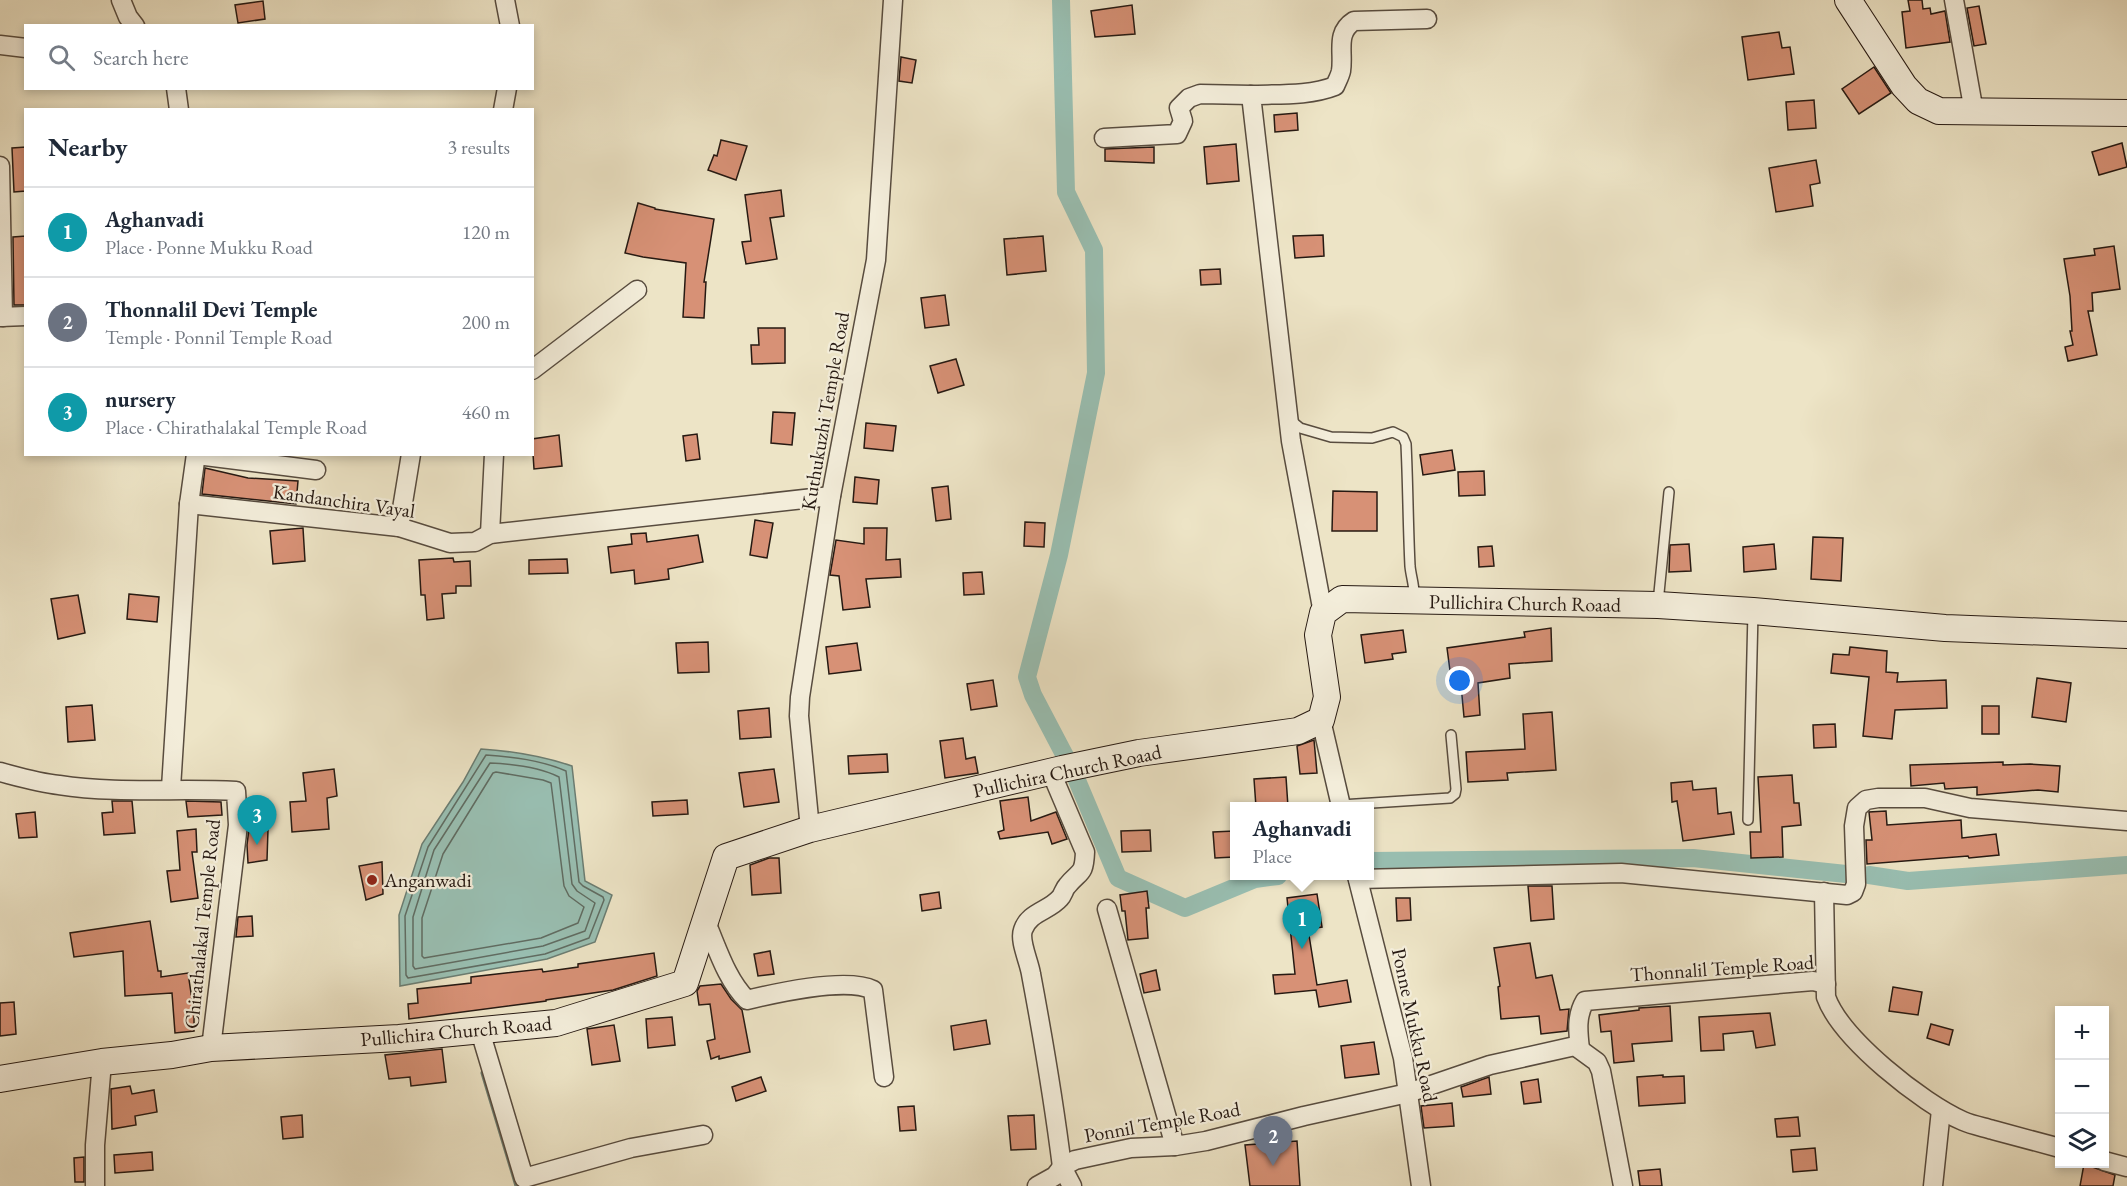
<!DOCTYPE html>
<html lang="en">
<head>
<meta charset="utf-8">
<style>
	body { margin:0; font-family:"EB Garamond",serif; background:#f2f2f3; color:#1f2937 }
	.controls { position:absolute; right:18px; bottom:18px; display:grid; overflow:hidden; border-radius:0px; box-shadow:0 3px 9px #0003 }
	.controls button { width:54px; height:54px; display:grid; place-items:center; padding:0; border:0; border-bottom:2px solid #e0e1e3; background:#fff; color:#1f2937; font:30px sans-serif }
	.you { position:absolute; left:1460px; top:681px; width:21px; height:21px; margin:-15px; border:4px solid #fff; border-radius:50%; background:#1a73e8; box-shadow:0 0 0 9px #1a73e833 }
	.badge { display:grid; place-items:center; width:39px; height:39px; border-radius:50%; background:#b45309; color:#fff; font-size:20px; font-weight:700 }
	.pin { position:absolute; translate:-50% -50px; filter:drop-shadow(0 2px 3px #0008) }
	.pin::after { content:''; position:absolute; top:32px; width:21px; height:18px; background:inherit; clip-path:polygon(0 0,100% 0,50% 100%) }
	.popup { position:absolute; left:1230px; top:802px; width:144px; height:78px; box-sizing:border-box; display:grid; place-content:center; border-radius:0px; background:#fff; filter:drop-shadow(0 2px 4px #0005); font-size:20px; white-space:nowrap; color:#747a83 }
	.popup b { font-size:22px; color:#1f2937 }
	.popup::after { content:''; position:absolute; left:50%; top:100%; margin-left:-12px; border:12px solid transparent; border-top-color:#fff }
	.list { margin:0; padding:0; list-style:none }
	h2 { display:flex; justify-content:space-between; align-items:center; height:78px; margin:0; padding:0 24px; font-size:26px }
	h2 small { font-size:20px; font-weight:400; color:#747a83 }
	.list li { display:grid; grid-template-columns:39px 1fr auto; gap:18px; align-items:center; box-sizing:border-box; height:90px; padding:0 24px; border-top:2px solid #e0e1e3 }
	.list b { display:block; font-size:22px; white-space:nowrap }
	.list p { margin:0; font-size:20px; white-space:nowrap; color:#747a83 }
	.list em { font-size:20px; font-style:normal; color:#747a83 }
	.icon { flex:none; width:33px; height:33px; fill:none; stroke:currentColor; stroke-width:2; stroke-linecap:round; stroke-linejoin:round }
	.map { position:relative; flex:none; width:2127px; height:1186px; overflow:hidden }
	.search { position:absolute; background:#fff; box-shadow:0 3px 9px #0003; left:24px; top:24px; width:510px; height:66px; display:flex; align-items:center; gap:15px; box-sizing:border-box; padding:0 21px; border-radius:0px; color:#747a83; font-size:22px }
	.panel { position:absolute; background:#fff; box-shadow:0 3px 9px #0003; left:24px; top:108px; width:510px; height:348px; border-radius:0px }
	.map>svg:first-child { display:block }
</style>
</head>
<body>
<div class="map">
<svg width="2127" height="1186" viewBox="0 0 2127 1186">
	<rect width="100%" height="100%" fill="#ede4c6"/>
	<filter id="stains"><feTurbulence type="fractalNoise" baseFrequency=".00333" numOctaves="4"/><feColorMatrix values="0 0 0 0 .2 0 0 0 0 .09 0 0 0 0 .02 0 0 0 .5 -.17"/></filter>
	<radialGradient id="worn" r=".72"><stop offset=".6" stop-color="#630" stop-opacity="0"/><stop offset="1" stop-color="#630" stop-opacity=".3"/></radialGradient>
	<path fill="#99bfb2" stroke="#6b7d72" stroke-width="1.5" d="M481,749C512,751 542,756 572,766L585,881L612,895L595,942L547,959L400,986L399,915L422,844L463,782Z"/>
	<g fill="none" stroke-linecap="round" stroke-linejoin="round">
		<g stroke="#606c62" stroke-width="1.5">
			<path d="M486,755C513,757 541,760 566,771L579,882L583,886L603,897L604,900L589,938L545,954L408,978L406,975L405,916L428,847Z"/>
			<path d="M490,763C512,764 539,767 559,777L572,884L577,891L595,903L585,931L543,946L415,969L413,966V917L434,850Z"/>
			<path d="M496,772L543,780L551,783L564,886L569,896L584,907L578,923L541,938L424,958L422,956V918L443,854L493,773Z"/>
		</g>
		<path stroke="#6b7d72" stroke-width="5" d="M483,1073L517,1186"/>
		<g stroke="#99bfb2" stroke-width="18">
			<path d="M1061,0L1066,192L1094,250L1096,373L1059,555L1027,677L1033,695L1065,756"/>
			<path d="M1076,778L1118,878L1185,908L1255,879L1278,876"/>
			<path d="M1370,861L1693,858L1846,874"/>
			<path d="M1869,875L1908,881L2127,865"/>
		</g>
	</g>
	<g fill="#d79176" stroke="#261912" stroke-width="1.5">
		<path d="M1908,0H1922L1923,9L1930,8L1931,14L1945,11L1950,42L1906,48L1902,12L1910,11Z"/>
		<path d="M263,1L265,19L238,23L235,5Z"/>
		<path d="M1132,5L1135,34L1095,37L1091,11Z"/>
		<path d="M1979,6L1986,44L1974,46L1967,8Z"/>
		<path d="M1779,32L1782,48L1790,47L1794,74L1748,80L1742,37Z"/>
		<path d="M901,57L916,60L912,83L899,81Z"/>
		<path d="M1874,67L1891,93L1859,114L1842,89Z"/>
		<path d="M1814,100L1816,128L1788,130L1786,102Z"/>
		<path d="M1297,113L1298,130L1275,132L1274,115Z"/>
		<path d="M721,140L747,146L736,180L708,170L714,155L717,156Z"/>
		<path d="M2122,143L2127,167L2099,175L2092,152Z"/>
		<path d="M1236,144L1239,181L1207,184L1204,147Z"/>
		<path d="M26,147V191L14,192L12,148Z"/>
		<path d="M1154,147V163L1105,161V149Z"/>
		<path d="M1816,160L1820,183L1810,185L1813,206L1776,212L1769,168Z"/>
		<path d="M781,190L784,216L770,218L777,259L746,264L742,242L751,241L745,195Z"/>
		<path d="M638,203L655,208V209L714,219L704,282H706L704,318L683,317L686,263L643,257L625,253Z"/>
		<path d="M1323,235L1324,256L1295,258L1293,236Z"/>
		<path d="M26,236V305H14L13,237Z"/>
		<path d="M1043,236L1046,271L1007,275L1004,239Z"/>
		<path d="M2114,246L2120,289L2092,293L2093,311H2088L2097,355L2068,361L2065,347L2073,345L2070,331H2072L2070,296L2064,259L2095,255L2094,249Z"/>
		<path d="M1220,269L1221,284L1201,285L1200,270Z"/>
		<path d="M945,295L949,325L925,328L921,298Z"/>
		<path d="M758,328H785V363L752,364L751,345H759Z"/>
		<path d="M956,359L964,385L938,393L930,366Z"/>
		<path d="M773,412L795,413L792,445L771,443Z"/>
		<path d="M866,423L896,426L893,451L864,448Z"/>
		<path d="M697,434L700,459L686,461L683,436Z"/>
		<path d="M559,435L562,466L534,469L532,439Z"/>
		<path d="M1452,450L1455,470L1423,475L1420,455Z"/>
		<path d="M205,468L248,478L298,481L296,504L202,494Z"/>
		<path d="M1484,471L1485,495L1459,496L1458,472Z"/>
		<path d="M855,477L879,480L877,504L853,502Z"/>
		<path d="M948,486L951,519L936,521L932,488Z"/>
		<path d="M1333,491L1377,492V531H1332Z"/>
		<path d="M755,520L773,523L767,558L750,555Z"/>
		<path d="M1025,522L1045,523L1044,547L1024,546Z"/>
		<path d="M303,528L305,561L273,564L270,531Z"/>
		<path d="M864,528H887L886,560L900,559L901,577L866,579L870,607L843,610L839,576L830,575L836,540L864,544Z"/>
		<path d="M646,533L647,542L698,535L703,562L668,569L669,579L635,584L634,570L611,573L608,547L632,544L631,534Z"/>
		<path d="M1813,537L1843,538L1841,581L1811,579Z"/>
		<path d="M1689,544L1691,571L1669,572L1670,545Z"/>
		<path d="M1774,544L1776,569L1744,572L1743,547Z"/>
		<path d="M1492,546L1494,566L1479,567L1478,547Z"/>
		<path d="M453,558L454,562L470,561L471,586H456V593L442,594L444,618L427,620L425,595H421L419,560Z"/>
		<path d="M567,559L568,573L529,574V560Z"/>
		<path d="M982,572L984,594L964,595L963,573Z"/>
		<path d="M129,594L159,597L157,622L127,619Z"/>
		<path d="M78,595L85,633L58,639L51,599Z"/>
		<path d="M1551,628L1552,661L1509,664L1510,678L1478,683L1480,715L1464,717L1461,685L1452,686L1447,648L1525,637L1524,632Z"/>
		<path d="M1403,630L1406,652L1392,654L1393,659L1365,663L1361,635Z"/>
		<path d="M708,642L709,672L678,673L676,643Z"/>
		<path d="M857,643L861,670L829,674L826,647Z"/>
		<path d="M1850,647L1887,651L1886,672L1898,673L1897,682L1946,680L1947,708L1895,710L1892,739L1863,736L1869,677L1831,673L1833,654L1849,655Z"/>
		<path d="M2037,678L2071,683L2066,722L2032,717Z"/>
		<path d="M993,680L997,706L971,710L967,684Z"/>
		<path d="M92,705L95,740L68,742L66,707Z"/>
		<rect x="1982" y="706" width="17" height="28"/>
		<path d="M769,708L771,737L740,739L738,711Z"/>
		<path d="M1552,712L1556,770L1507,773L1508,780L1468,782L1466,752L1525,749L1523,714Z"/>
		<path d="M1835,724L1836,747L1814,748L1813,725Z"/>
		<path d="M963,738L966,759L975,757L978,773L945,778L940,741Z"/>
		<path d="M1314,740L1317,773L1300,774L1297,746Z"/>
		<path d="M887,754L888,772L849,774L848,756Z"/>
		<path d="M2003,762V765L2030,764L2060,766L2058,792L2038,790L1977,795V787L1945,789L1944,783L1911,786L1910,765Z"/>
		<path d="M334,769L337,796L327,798L329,829L292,832L290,802L306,801L303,773Z"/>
		<path d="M774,769L779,802L744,807L739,773Z"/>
		<path d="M1792,775L1794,803H1799L1801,825L1782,827L1783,857L1751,858L1750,832H1761L1758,777Z"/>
		<path d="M1286,777L1288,807H1256L1254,779Z"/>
		<path d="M1692,781L1693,790L1716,788L1718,814L1731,812L1734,834L1683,841L1677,801L1672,802L1671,783Z"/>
		<path d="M1028,797L1031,821L1056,812L1067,839L1052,844L1048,832L1000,839L998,832L1004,830L1000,801Z"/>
		<path d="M687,800L688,814L653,816L652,802Z"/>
		<path d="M112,801H132L135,833L104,835L102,813L113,812Z"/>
		<path d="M186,801L221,802L222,815L188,817Z"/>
		<path d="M1886,811L1887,825L1961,820L1962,838L1996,834L1999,855L1969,858L1968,856L1867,864L1866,840H1872L1869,812Z"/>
		<path d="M35,812L37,837L19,838L16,814Z"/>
		<path d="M196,829L197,852H192L198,898L171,902L167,871L180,870L177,831Z"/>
		<path d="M249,829H268L267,860L248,863L247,845Z"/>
		<path d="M1150,830L1151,851L1122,852L1121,831Z"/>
		<path d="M1234,831V857L1215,858L1213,832Z"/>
		<path d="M769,858H779L781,893L752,895L750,865Z"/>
		<path d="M382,862L383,894L366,900L359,866Z"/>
		<path d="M1528,886H1552L1554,919L1531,921Z"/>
		<path d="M1147,891L1149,908H1146L1148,938L1128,940L1125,911H1122L1120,895Z"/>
		<path d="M939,892L941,908L922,911L920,895Z"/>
		<path d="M1317,894L1322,927L1308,929L1317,985L1347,980L1351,1002L1319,1007L1316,990L1275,994L1273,975L1295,974L1287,898Z"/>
		<path d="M1396,898H1410L1411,920L1397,921Z"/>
		<path d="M252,916L253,936L236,937L238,917Z"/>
		<path d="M150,921L158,971H161V977L188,973L194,1013V1031L175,1033L172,993L125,996L123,951L74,957L70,933Z"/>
		<path d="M1530,943L1536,978L1552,975L1560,1010L1569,1009L1567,1031L1541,1034L1539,1016L1501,1019L1498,987L1500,986L1494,948Z"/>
		<path d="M770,951L774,974L758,976L754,954Z"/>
		<path d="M654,953L657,976L613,990L546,1000V1001L409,1019L408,1004L418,1003L417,989L471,983V977L542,969L543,972L578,967V964Z"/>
		<path d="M1156,970L1160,990L1144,993L1140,974Z"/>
		<path d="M721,984L731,999L742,1010L750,1052L719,1059V1056L711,1059L707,1041L715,1039L710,1004L699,1005L697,991L700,986Z"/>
		<path d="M1893,987L1922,992L1918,1015L1889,1011Z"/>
		<path d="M14,1002L16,1034L0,1036V1003Z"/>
		<path d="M1670,1006L1672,1041L1632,1044L1634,1061L1614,1063L1611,1031L1601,1032L1599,1015L1639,1010V1008Z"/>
		<path d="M1770,1013L1775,1045L1756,1048L1753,1031L1723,1034L1724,1050L1701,1051L1699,1017Z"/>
		<path d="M672,1017L675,1045L648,1048L646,1019Z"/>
		<path d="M986,1020L990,1044L954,1050L951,1026Z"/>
		<path d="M1931,1024L1953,1030L1949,1045L1927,1038Z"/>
		<path d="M614,1025L620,1061L592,1065L587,1029Z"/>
		<path d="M1374,1042L1379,1074L1345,1078L1341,1046Z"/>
		<path d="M442,1049L446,1082L411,1086L410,1077L389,1079L385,1055Z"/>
		<path d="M1663,1075V1077L1684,1076L1685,1103L1639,1106L1637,1077Z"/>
		<path d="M761,1077L766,1091L736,1101L732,1087Z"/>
		<path d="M1489,1077L1491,1094L1463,1097L1461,1087Z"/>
		<path d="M1538,1079L1541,1102L1524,1104L1521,1082Z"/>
		<path d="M130,1086L132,1094L154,1090L157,1112L135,1116L136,1125L112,1129L111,1089Z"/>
		<path d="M1452,1103L1454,1126L1424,1128L1421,1106Z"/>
		<path d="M914,1106L916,1130L900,1131L898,1107Z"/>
		<path d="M302,1115L303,1137L283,1139L281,1117Z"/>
		<path d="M1034,1115L1036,1149L1011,1150L1008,1116Z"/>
		<path d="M1798,1117L1800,1136L1777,1137L1775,1119Z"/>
		<path d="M1297,1141L1300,1186H1250L1245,1145Z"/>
		<path d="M1815,1148L1817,1170L1793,1172L1791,1150Z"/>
		<path d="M152,1152L153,1170L115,1173L114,1155Z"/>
		<path d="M84,1157V1182H75L74,1158Z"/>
		<path d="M2084,1164L2115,1175L2113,1186H2080Z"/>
		<path d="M1660,1169L1662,1186H1640L1638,1171Z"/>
	</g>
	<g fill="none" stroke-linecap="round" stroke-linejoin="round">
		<g stroke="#584c3f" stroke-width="12">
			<g id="service">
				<path d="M1289,419L1300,428L1331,437L1372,438L1393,432L1403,437L1406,444C1408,485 1408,525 1410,566C1411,577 1415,587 1414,598"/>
				<path d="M1658,603L1669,492"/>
				<path d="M1341,805L1450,798L1455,794L1456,789L1451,735"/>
				<path d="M1748,820L1753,612"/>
			</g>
		</g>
		<g stroke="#584c3f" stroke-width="21">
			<g id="minor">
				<path d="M121,0L128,17L135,26"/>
				<path d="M505,0L510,26"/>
				<path d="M1954,0L1974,112"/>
				<path d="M0,45L26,48"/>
				<path d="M176,88L179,110"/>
				<path d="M503,110L507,88"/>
				<path d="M1104,138L1177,134L1183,121L1179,108L1189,98L1200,94L1251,95"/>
				<path d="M0,166L3,317"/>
				<path d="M0,317L26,316"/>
				<path d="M532,370L637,290"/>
				<path d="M197,455L316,470"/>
				<path d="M189,504L399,527L450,543L475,542L490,534L831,496"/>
				<path d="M399,527L411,454"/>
				<path d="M490,534L494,454"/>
				<path d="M1323,613L1291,441L1251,95C1278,94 1310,96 1335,86C1337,81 1340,76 1341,71C1344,52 1335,33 1354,21L1427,19"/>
				<path d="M1321,720L1341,806"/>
				<path d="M0,772C19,777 39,783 59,785C117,794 177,788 236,791L238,825L211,1048"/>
				<path d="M1051,772L1085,852C1084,876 1080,870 1067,886C1064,889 1063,895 1060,898C1049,911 1029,912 1023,930C1019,941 1029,961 1031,974C1043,1038 1054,1103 1062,1167L1072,1186"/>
				<path d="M171,788L189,504L196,454"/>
				<path d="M810,829L799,716L800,697L831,496L876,260L893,0"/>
				<path d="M1357,876L1403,1058L1421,1186"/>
				<path d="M1358,879L1621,873L1847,895L1853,892L1856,884L1854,826L1857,808L1866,800L1878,798H1925L1970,808L2127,821"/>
				<path d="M1824,892L1826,997C1841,1039 1922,1103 1963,1121C1972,1125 1983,1127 1993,1130C2015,1136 2037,1142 2060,1148"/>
				<path d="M1107,909L1175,1146"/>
				<path d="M705,920C717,947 726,979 747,1000C776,993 847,977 873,990L884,1077"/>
				<path d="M480,1031L524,1178L631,1148L703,1135"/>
				<path d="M1580,1049C1578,1032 1576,1016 1585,1001L1813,981L1826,984"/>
				<path d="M2104,1161L2127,1167"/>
				<path d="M95,1186V1145L102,1062"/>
				<path d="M1037,1186L1055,1176L1062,1167L1075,1160L1131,1148L1175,1146L1206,1141L1304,1116L1408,1093L1490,1065L1575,1046L1597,1062L1601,1071L1623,1186"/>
				<path d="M1933,1186L1941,1110"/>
			</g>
		</g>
		<g stroke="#261912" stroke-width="28">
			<g id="secondary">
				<path d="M1848,0L1904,86L1918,101L1939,111L2127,113"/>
				<path d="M0,1079L102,1062L172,1055L211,1048L399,1038L556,1023L685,983L726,857L810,829L1062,769L1139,753L1298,731L1321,720L1327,697L1318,635L1323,613L1342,599L1658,605L1753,611L1945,628L2127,635"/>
			</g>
		</g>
		<use href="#service" stroke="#f3edda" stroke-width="9"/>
		<use href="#minor" stroke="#f3edda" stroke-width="18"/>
		<use href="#secondary" stroke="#f3edda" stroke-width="26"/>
	</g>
	<circle fill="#8f2418" stroke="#f3edda" stroke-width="2" cx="372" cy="880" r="6"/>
	<g text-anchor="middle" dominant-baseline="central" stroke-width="4.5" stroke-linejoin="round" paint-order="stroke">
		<g font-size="20" fill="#261912" stroke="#f3edda">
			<text transform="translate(825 411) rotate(-80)">Kuthukuzhi Temple Road</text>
			<text transform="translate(344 501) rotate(8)">Kandanchira Vayal</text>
			<text transform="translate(1525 603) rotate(1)">Pullichira Church Roaad</text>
			<text transform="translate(1067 771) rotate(-12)">Pullichira Church Roaad</text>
			<text transform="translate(202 924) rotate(-84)">Chirathalakal Temple Road</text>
			<text transform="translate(1722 968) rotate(-4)">Thonnalil Temple Road</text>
			<text transform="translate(1415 1025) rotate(78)">Ponne Mukku Road</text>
			<text transform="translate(456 1031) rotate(-5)">Pullichira Church Roaad</text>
			<text transform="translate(1162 1122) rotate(-10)">Ponnil Temple Road</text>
		</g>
		<g font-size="20" fill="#261912" stroke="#f3edda" text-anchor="start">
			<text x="384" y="880">Anganwadi</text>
		</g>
	</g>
	<rect width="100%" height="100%" filter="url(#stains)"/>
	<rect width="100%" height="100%" fill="url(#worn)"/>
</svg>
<div class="controls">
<button>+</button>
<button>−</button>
<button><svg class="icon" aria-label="layers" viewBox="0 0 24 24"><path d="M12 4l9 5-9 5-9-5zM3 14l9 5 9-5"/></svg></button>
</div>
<div class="you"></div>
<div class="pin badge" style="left:1302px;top:949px;background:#0f9aa8">1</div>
<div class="popup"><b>Aghanvadi</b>Place</div>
<div class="pin badge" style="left:1273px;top:1166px;background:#6b7280">2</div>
<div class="pin badge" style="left:257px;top:845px;background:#0f9aa8">3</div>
<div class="search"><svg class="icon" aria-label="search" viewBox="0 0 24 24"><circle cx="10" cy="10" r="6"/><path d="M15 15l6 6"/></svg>Search here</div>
<section class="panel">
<h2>Nearby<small>3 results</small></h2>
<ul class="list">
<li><span class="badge" style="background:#0f9aa8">1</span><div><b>Aghanvadi</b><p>Place · Ponne Mukku Road</p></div><em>120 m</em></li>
<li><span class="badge" style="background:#6b7280">2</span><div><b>Thonnalil Devi Temple</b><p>Temple · Ponnil Temple Road</p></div><em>200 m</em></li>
<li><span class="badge" style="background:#0f9aa8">3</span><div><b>nursery</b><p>Place · Chirathalakal Temple Road</p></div><em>460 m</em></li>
</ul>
</section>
</div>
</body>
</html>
